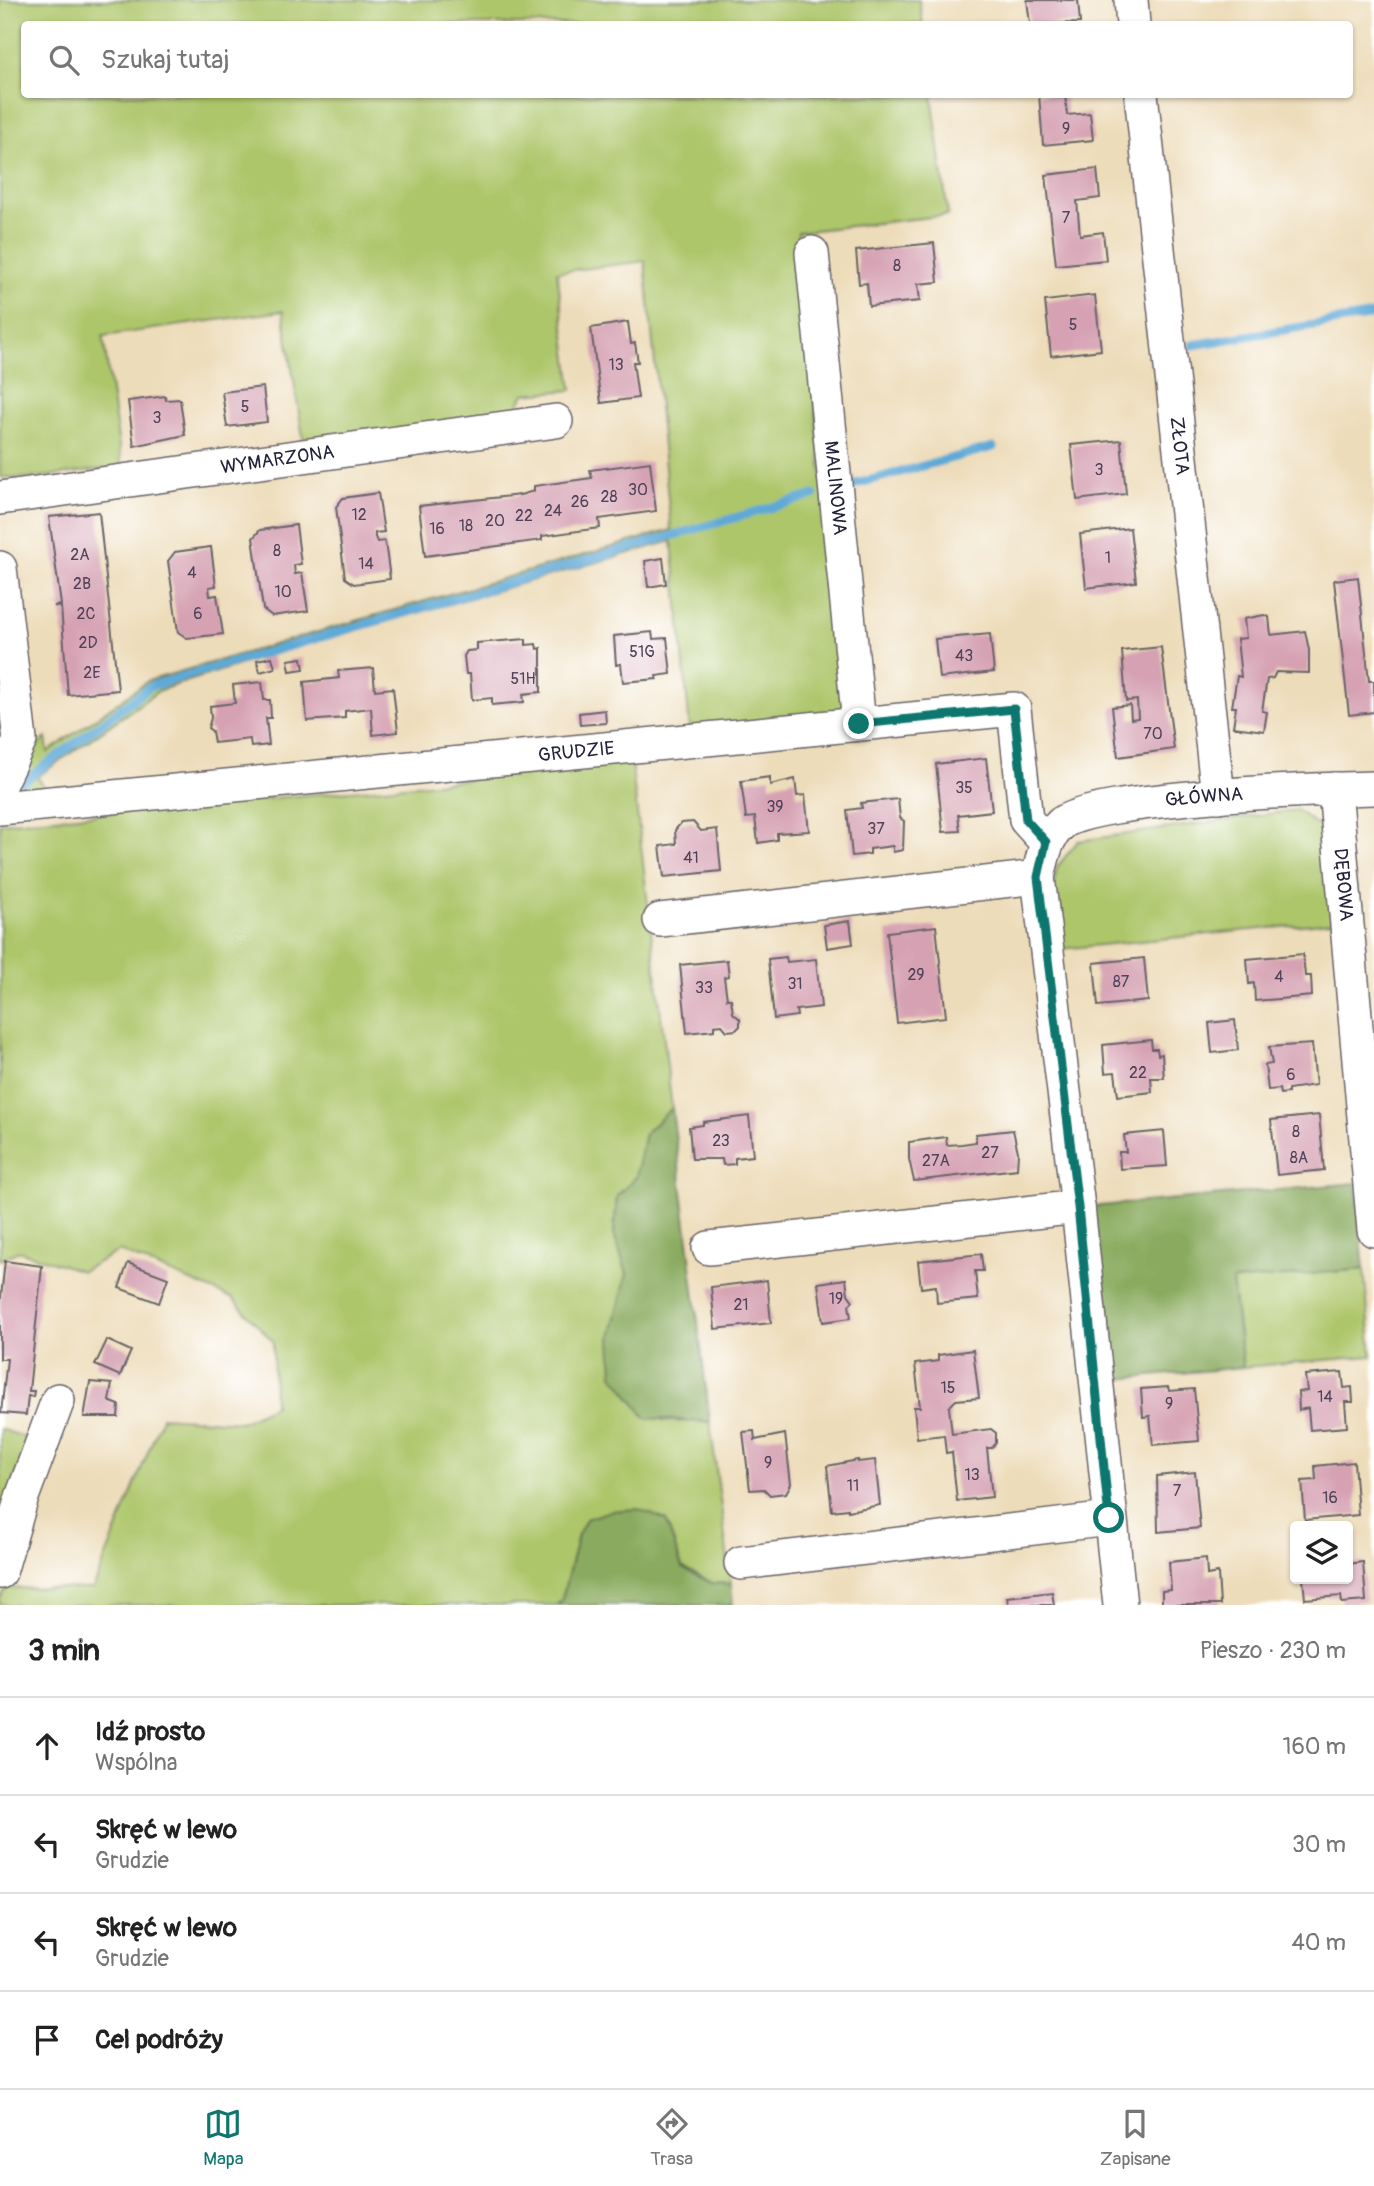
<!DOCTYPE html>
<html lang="pl">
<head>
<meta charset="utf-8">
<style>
	body { margin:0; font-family:Pangolin,sans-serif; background:#f6f6f6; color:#222 }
	.controls { position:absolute; right:21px; bottom:21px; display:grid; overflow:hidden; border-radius:7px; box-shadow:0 2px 5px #0004 }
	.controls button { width:63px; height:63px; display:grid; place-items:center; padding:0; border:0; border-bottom:2px solid #e0e0e0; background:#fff; color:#222; font:35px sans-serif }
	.stop { position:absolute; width:21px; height:21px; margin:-16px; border:5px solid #0f766e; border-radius:50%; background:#fff }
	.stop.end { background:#0f766e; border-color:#fff; box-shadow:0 2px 7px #0008 }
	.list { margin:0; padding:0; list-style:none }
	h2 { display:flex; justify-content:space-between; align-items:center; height:91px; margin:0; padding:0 28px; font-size:30px }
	h2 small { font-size:23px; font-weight:400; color:#767676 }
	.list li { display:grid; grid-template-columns:46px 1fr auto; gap:21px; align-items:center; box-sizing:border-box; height:98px; padding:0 28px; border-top:2px solid #e0e0e0 }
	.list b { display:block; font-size:26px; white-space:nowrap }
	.list p { margin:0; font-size:23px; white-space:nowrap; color:#767676 }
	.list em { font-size:23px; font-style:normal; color:#767676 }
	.icon { flex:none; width:38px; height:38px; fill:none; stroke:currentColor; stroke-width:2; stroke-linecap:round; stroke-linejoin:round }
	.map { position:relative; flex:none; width:1374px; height:1605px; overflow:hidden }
	.search { position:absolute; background:#fff; box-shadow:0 2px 5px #0004; left:21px; right:21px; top:21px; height:77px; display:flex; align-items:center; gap:18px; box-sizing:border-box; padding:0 24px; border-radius:7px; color:#767676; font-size:26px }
	.sheet { height:483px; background:#fff }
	nav { display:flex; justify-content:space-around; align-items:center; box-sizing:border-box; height:98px; border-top:2px solid #e0e0e0; background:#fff; font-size:19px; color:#767676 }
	nav a { display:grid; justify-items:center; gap:4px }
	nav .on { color:#0f766e }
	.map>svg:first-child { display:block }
</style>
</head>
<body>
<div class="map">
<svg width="1374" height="1605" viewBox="0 0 1374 1605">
	<rect width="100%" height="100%" fill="#fff"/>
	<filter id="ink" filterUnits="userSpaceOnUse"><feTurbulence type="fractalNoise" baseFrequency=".0143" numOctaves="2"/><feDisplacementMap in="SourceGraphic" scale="14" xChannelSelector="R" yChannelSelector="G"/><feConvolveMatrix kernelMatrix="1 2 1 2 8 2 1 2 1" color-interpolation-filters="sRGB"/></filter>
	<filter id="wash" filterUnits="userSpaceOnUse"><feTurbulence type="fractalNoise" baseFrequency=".00686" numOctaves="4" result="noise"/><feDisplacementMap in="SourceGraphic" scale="28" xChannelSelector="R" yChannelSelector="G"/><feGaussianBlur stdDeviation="1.57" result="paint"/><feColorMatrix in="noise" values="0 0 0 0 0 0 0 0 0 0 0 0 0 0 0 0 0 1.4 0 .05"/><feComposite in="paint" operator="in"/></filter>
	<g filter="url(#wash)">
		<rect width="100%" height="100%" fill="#eddcb9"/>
		<g fill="#adc66b" stroke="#687453" stroke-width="2">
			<path d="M0,0H919L923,24H24V94L932,95L948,215L798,232L846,715L690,729L672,541L283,651L160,690L37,777L50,794L7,800L25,757L46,738L48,752L148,681L671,530L645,261L557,272L572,390L524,394L513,415L304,444L283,311L103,336L122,467L31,478L0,477Z"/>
			<path d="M631,761L672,1108L645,1133L636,1177L617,1196L614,1234L627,1274L611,1337L663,1421L710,1422L731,1584L712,1583L682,1567L666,1520C632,1507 621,1507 586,1519L578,1535L562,1599L557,1605H0V1598L7,1588L93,1589L162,1417L241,1422L274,1406L273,1341L232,1298L119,1251L82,1271L18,1251L0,1260V823L427,784Z"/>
			<path d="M1297,810L1326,832L1332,922L1061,949L1053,889L1057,867L1078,841Z"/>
			<path d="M1364,1269L1372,1356L1243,1367L1232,1281Z"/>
			<path d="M0,1429L27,1438L0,1530Z"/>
		</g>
		<g fill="#8aab5f" stroke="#56664d" stroke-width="2">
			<path d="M672,1108L710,1422L646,1418L613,1375L611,1337L627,1274L614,1234L617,1196L636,1177L645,1133Z"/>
			<path d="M1356,1183L1364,1269L1232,1281L1243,1367L1110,1380L1089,1207Z"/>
			<path d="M638,1509L666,1520L682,1568L712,1583L731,1584L733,1605H557L562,1599L578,1535L586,1519L610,1511Z"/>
		</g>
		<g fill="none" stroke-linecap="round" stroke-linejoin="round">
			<g stroke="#5fa9d7" stroke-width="9">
				<path d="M1193,345L1374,315"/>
				<path d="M845,487L993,447"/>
				<path d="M18,786L151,686L814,495"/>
			</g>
		</g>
		<g id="blocks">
			<g fill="#d6a2b3">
				<path d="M1027,0H1078L1080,23L1030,24Z"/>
				<path d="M1039,94H1065L1067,115L1090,113L1093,140L1043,145Z"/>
				<path d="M1097,169L1100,198L1077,201L1080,235L1103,232L1106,260L1056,265L1046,175Z"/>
				<path d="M934,243L938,282L918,284L920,301L869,306L867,283L859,284L856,251Z"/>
				<path d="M1095,295L1101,350L1051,356L1045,301Z"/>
				<path d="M628,322L631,344L635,343L638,362H633L638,398L601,403L591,328Z"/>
				<path d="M263,387L267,422L227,427L222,392Z"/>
				<path d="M165,396L166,400L180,399L185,435L134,446L128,401Z"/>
				<path d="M1121,440L1126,494L1077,500L1071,445Z"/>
				<path d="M650,462L656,511L599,519L600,528L542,536V540L425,556L419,506L520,495L534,491V486L592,478L590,470Z"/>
				<path d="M378,493L384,532L375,533V537L377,542L385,541L390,579L354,584L345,578L336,507L343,498Z"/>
				<path d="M99,512L118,690L68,695L61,607L54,606L61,605L49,517Z"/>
				<path d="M296,525L301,564L294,565L295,574L302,573L308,611L272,616L263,609L253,538L260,530Z"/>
				<path d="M1130,528L1136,582L1086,588L1080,534Z"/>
				<path d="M211,547L216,586L209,587L210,596L217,595L223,634L187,638L178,632L168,561L175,552Z"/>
				<path d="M663,558L666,584L648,587L645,561Z"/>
				<path d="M1358,577L1369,681H1374V712L1349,715L1334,580Z"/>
				<path d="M1264,615L1269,617L1271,635L1305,631L1309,650V673L1276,672L1273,678L1267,679L1262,711L1267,712L1264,731L1233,727L1236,707H1232L1237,676L1241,677L1237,639L1246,638L1244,619Z"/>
				<path d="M652,632L653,639L667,638L671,674L656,676L657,679L623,682L621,664L616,665L614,636Z"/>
				<path d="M990,634L994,672L939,678L935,639Z"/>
				<path d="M526,639V645L536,644L537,649L541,648V692L523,694L524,702L492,705V698L472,700L470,674H466L464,656L467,651L477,650V643Z"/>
				<path d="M1161,647L1174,749L1118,757L1112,707L1130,705L1131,719L1138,718L1137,700L1126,701L1122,651Z"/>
				<path d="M272,657L275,668L260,672L257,660Z"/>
				<path d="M302,658L304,669L290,671L288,660Z"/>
				<path d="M373,668L375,690L393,688L398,732L373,735L371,708L345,711V718L307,721L304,682L339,678L338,671Z"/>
				<path d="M262,682L264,700H270L271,718H266L269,745L251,747L250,739L214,743L212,731L208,728L211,718L210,706L235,703L233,685Z"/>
				<path d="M605,710L606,723L580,725L579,713Z"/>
				<path d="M986,758L992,811L958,815L960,831L943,832L936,764Z"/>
				<path d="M770,777V785L795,779L797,796L805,795L809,831L777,833V840L758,843L755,817L746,818L741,781Z"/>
				<path d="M898,799L900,818L904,821L903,850L893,852V846L870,849V854L852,856L847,810L862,808L861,803Z"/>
				<path d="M693,822L701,831L717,829L721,871L664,877L660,846L676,844L675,830L681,823Z"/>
				<path d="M850,921L853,944L827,948L824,925Z"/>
				<path d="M936,926L946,1017L897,1023L887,932Z"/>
				<path d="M1303,954L1305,976H1311L1312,996L1255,1001L1254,983L1249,984L1247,959Z"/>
				<path d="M786,957L787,962L816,959L821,1007L796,1010L797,1016L774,1019L768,959Z"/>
				<path d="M1144,958L1148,1001L1098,1006L1094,963Z"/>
				<path d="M727,960L729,976L724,977L727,999H731L733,1013L740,1019V1026L736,1030L727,1031L722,1025L714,1026V1030L687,1033L680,965Z"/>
				<path d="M1235,1020L1238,1050L1212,1053L1209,1023Z"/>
				<path d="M1151,1040L1152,1049H1157L1158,1055L1162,1054L1164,1078H1151L1152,1092L1118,1096L1115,1072L1105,1073L1103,1045Z"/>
				<path d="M1312,1044L1316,1085L1288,1089V1093L1280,1094L1279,1089L1268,1090L1265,1065L1272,1064L1269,1047Z"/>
				<path d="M1319,1115L1324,1170L1277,1175L1271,1120Z"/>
				<path d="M749,1116L753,1156L735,1158V1164L723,1165L722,1159H692L689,1127L703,1125V1122Z"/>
				<path d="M1013,1130L1018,1152L1017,1169L914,1181L909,1159V1142L946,1137L947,1145L962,1144L976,1142V1134Z"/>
				<path d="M1164,1131L1167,1166L1120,1169L1119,1152H1126L1124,1135Z"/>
				<path d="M981,1254L983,1271H975L978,1299L937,1303L936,1286L921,1288L918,1261Z"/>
				<path d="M5,1261L42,1266L29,1391H34L33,1397L28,1396L26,1415L1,1413L7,1359H0V1306Z"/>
				<path d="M128,1263L168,1278L159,1303L119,1288Z"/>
				<path d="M846,1279L848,1294L853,1301L849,1305L851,1318L823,1322L818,1283Z"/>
				<path d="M767,1280L771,1323L715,1329L711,1287Z"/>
				<path d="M107,1340L131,1351L120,1376L95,1365Z"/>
				<path d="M973,1350L979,1398L956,1400L949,1407L952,1434L991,1429L996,1433V1443L992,1448H987L992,1497L957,1501L952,1452L946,1453L944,1435L917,1438L914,1407H920L915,1364L938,1361V1355Z"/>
				<path d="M1342,1372L1344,1388L1352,1387L1353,1402H1345L1347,1427L1310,1430L1308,1408L1299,1410L1298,1392L1307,1391L1305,1375Z"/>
				<path d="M90,1382L112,1384L109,1401L119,1405L118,1417H84Z"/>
				<path d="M1168,1387L1169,1391L1194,1389L1199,1441L1153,1445L1150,1416L1143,1417L1141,1389Z"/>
				<path d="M754,1431L755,1440L785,1434L791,1484L786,1493L770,1495L764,1489L750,1490L743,1432Z"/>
				<path d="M858,1460V1462L875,1460L880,1505L848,1511V1509L832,1511L827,1466Z"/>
				<path d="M1354,1462L1358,1515L1305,1520L1302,1481L1316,1480L1315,1466Z"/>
				<path d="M1195,1472L1200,1528L1158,1532L1157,1476Z"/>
				<path d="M1206,1558L1207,1575L1218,1573L1220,1605H1162V1591L1171,1590L1169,1562Z"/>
				<path d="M1363,1562L1366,1601L1342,1603L1341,1596L1305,1599L1303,1579H1348V1564Z"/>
				<path d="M1052,1592L1054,1605H1008L1007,1597Z"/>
			</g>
		</g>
	</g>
	<g filter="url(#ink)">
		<use href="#blocks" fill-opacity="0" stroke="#696367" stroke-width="2"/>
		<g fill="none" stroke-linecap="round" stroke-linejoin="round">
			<g stroke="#696367" stroke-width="36">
				<g id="minor">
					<path d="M1131,0L1133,24"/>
					<path id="s1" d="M1141,94L1218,796"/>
					<path id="s2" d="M812,253L859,724"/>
					<path id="s3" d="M0,498L556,421"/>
					<path d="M0,568L20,740L0,783"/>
					<path id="s4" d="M1335,789L1374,1230"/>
					<path id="s5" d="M0,808L1014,709L1026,820L1046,842"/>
					<path d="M660,920L1038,877"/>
					<path d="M709,1248L1078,1207"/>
					<path d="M741,1563L1109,1519"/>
					<path d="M0,1572L22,1497L58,1400"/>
					<path id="s6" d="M1120,1605L1078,1207L1038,877C1043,857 1045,839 1061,824C1089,797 1324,789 1374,788"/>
				</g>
			</g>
			<use href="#minor" stroke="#fff" stroke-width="33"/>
		</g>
	</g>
	<g fill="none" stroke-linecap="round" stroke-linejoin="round" filter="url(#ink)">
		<path stroke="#0f766e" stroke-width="9" d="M859,724L1014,709L1026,820L1046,842L1038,877L1078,1207L1109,1518"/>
	</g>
	<g text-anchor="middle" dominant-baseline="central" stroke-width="7" stroke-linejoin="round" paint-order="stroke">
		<g font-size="16" fill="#4f4259">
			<text x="1066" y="129">9</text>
			<text x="1066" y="218">7</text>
			<text x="897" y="266">8</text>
			<text x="1073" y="325">5</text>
			<text x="616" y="365">13</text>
			<text x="245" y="407">5</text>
			<text x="157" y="418">3</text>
			<text x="1099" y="470">3</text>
			<text x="638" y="490">30</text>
			<text x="609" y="497">28</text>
			<text x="580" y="502">26</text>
			<text x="553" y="511">24</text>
			<text x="359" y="515">12</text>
			<text x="524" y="516">22</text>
			<text x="495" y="521">20</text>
			<text x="466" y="526">18</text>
			<text x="437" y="529">16</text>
			<text x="277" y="551">8</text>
			<text x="80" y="555">2A</text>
			<text x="1108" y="558">1</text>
			<text x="366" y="564">14</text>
			<text x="192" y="573">4</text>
			<text x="82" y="584">2B</text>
			<text x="283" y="592">10</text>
			<text x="86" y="614">2C</text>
			<text x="198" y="614">6</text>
			<text x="88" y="643">2D</text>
			<text x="642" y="652">51G</text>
			<text x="964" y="656">43</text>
			<text x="92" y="673">2E</text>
			<text x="523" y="679">51H</text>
			<text x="1153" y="734">70</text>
			<text x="964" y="788">35</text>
			<text x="775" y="807">39</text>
			<text x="876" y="829">37</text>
			<text x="691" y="858">41</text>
			<text x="916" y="975">29</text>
			<text x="1279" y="977">4</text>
			<text x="1121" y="982">87</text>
			<text x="795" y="984">31</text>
			<text x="704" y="988">33</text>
			<text x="1138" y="1073">22</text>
			<text x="1291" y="1075">6</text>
			<text x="1296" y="1132">8</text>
			<text x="721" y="1141">23</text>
			<text x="990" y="1153">27</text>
			<text x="1299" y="1158">8A</text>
			<text x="936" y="1161">27A</text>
			<text x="836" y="1299">19</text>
			<text x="741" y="1305">21</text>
			<text x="948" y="1388">15</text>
			<text x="1325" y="1397">14</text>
			<text x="1169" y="1404">9</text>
			<text x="768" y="1463">9</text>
			<text x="972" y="1475">13</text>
			<text x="853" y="1486">11</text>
			<text x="1177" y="1491">7</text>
			<text x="1330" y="1498">16</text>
		</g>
		<g font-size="19" fill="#22223b" stroke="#fff">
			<text stroke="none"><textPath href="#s1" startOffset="354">ZŁOTA</textPath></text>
			<text stroke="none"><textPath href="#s3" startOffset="280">WYMARZONA</textPath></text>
			<text stroke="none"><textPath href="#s2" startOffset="236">MALINOWA</textPath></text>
			<text stroke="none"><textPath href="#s5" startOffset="579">GRUDZIE</textPath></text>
			<text stroke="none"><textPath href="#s6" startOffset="938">GŁÓWNA</textPath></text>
			<text stroke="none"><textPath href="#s4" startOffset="96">DĘBOWA</textPath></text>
		</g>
	</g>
</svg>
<div class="controls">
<button><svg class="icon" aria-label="layers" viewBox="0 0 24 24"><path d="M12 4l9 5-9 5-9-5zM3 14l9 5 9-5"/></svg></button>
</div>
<div class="stop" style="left:1109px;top:1518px"></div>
<div class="stop end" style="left:859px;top:724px"></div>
<div class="search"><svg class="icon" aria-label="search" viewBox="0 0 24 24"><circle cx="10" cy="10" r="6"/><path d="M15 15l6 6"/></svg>Szukaj tutaj</div>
</div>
<section class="sheet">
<h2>3 min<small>Pieszo · 230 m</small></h2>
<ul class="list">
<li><svg class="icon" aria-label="ahead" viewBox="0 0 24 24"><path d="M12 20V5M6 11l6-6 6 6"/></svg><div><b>Idź prosto</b><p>Wspólna</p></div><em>160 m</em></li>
<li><svg class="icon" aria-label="left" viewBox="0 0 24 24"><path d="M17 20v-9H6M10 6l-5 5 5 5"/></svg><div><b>Skręć w lewo</b><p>Grudzie</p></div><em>30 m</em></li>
<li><svg class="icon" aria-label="left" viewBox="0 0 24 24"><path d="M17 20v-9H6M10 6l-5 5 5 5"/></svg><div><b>Skręć w lewo</b><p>Grudzie</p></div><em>40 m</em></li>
<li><svg class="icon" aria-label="arrive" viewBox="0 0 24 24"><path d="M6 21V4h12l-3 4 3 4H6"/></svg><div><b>Cel podróży</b></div></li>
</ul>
</section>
<nav>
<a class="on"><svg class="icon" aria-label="map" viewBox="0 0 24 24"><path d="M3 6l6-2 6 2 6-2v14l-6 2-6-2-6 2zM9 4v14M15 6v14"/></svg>Mapa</a>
<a><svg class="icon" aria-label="directions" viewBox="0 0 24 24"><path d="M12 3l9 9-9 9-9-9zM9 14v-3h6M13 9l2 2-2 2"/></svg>Trasa</a>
<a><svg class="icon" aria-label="saved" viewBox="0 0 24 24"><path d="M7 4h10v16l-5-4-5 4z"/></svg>Zapisane</a>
</nav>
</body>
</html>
